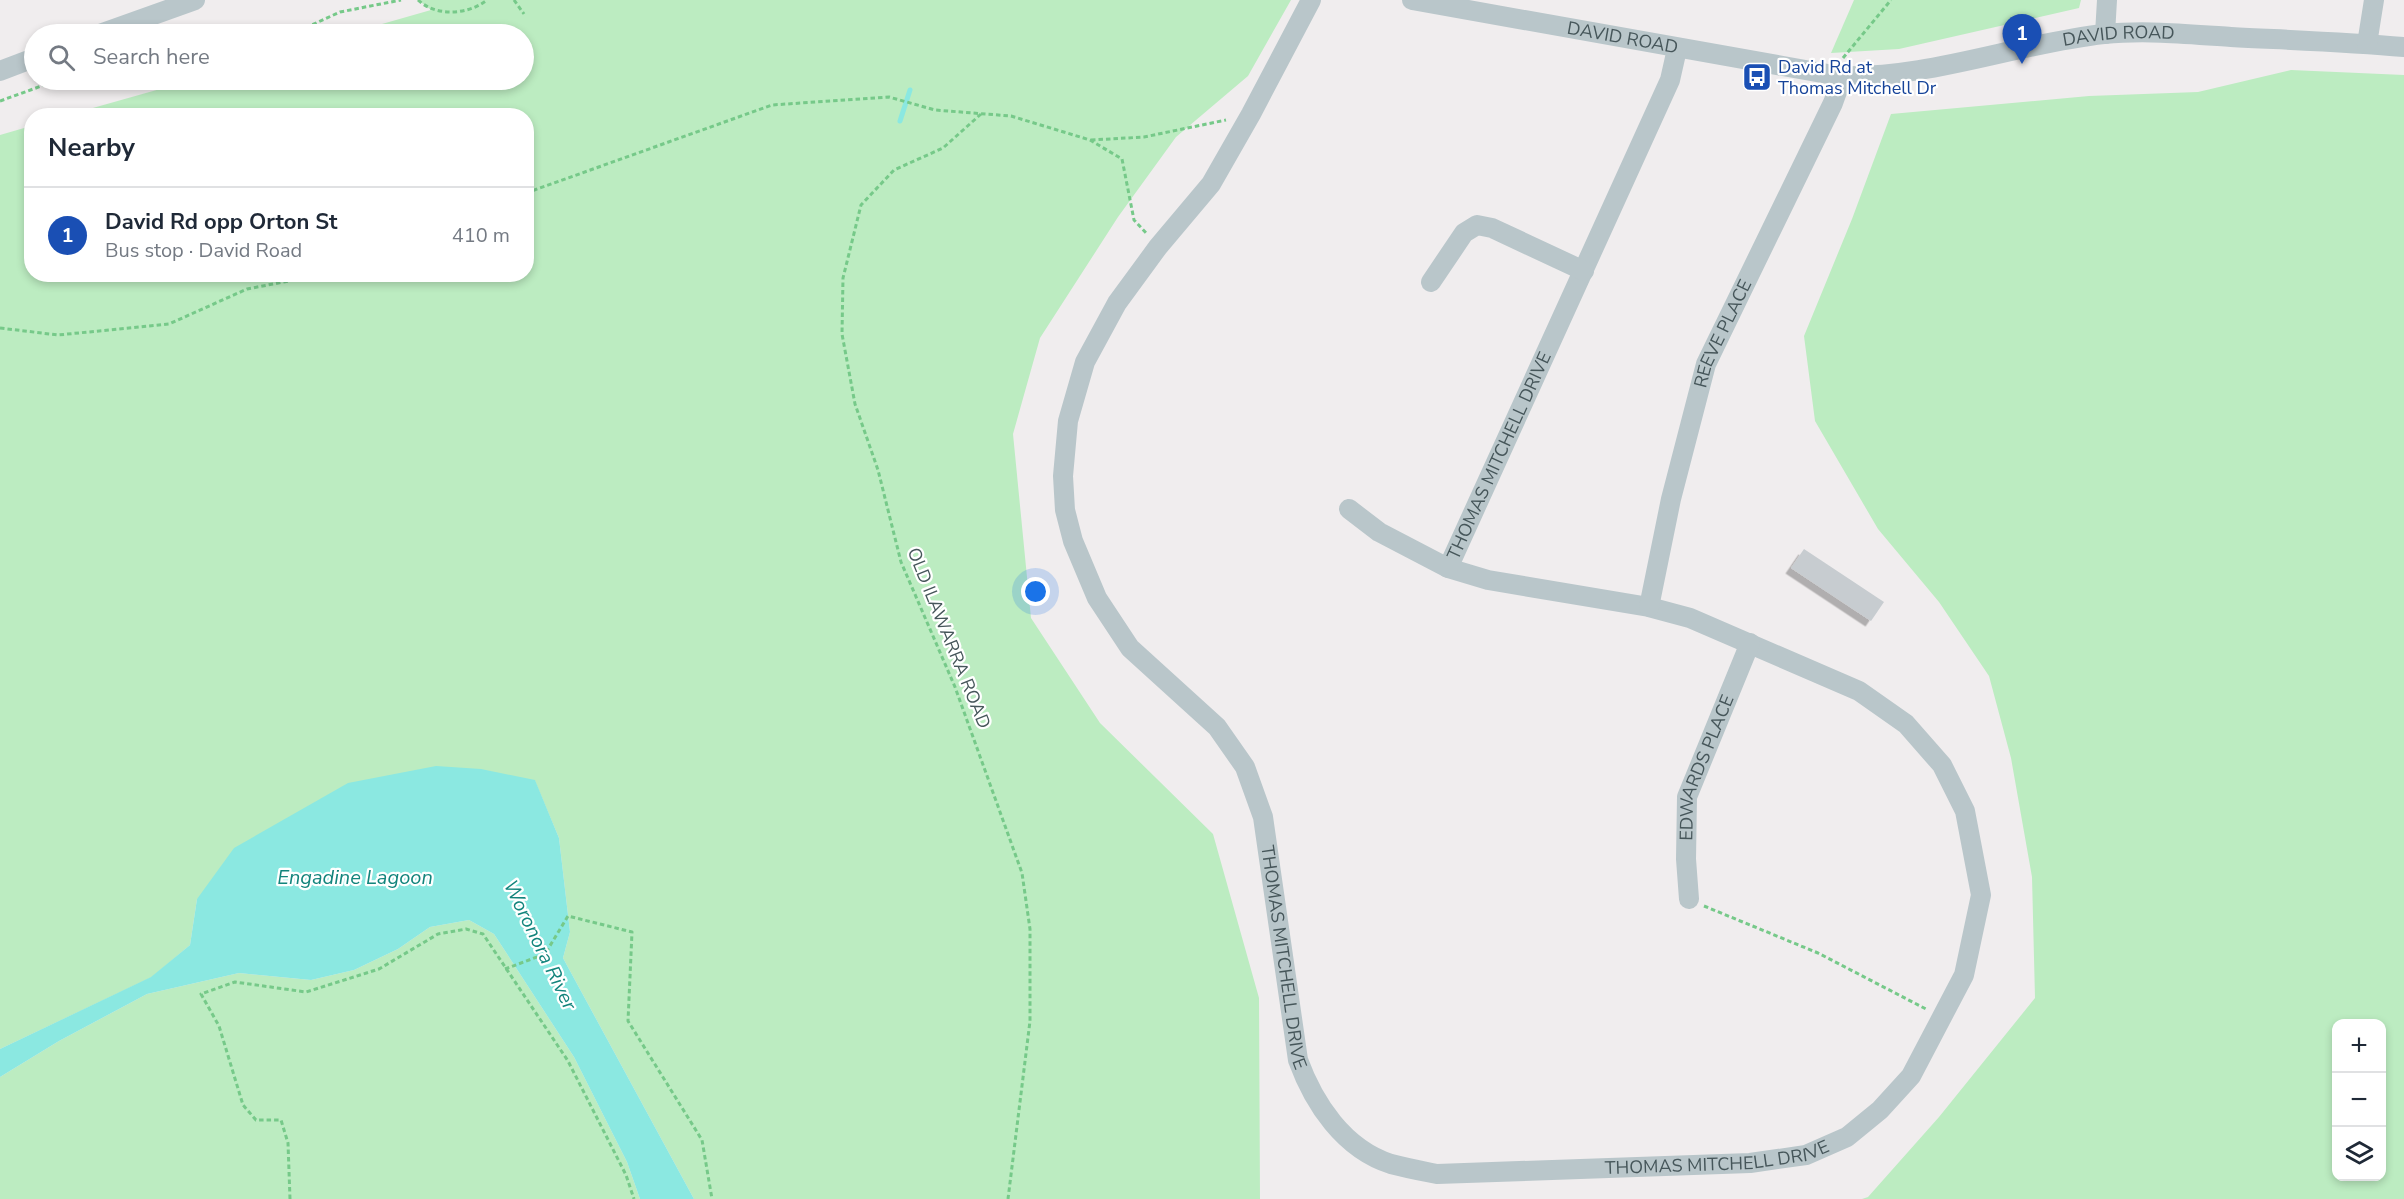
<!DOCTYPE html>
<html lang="en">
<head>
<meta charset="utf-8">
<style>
	body { margin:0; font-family:"Nunito Sans",sans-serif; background:#f6f6f7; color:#1f2937 }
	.controls { position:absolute; right:18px; bottom:18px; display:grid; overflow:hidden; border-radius:12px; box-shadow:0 3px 9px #0003 }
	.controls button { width:54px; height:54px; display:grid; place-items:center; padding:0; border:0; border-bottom:2px solid #e0e1e3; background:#fff; color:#1f2937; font:30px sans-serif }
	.you { position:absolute; left:1036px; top:592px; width:21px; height:21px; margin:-15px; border:4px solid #fff; border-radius:50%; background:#1a73e8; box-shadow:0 0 0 9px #1a73e833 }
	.badge { display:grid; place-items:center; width:39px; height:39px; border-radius:50%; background:#0f766e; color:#fff; font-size:20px; font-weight:700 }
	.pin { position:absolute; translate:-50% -50px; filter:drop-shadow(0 2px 3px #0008) }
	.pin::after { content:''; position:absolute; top:32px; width:21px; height:18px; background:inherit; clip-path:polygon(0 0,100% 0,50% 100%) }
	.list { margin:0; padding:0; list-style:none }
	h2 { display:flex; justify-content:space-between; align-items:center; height:78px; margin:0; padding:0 24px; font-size:26px }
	h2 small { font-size:20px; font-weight:400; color:#747a83 }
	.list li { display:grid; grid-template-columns:39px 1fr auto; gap:18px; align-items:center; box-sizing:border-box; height:96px; padding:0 24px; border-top:2px solid #e0e1e3 }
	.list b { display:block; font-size:22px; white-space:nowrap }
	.list p { margin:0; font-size:20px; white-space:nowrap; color:#747a83 }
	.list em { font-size:20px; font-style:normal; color:#747a83 }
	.icon { flex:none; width:33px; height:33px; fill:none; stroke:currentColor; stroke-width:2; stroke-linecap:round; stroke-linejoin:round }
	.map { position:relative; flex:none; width:2404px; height:1199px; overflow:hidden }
	.search { position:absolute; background:#fff; box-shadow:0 3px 9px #0003; left:24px; top:24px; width:510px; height:66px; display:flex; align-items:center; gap:15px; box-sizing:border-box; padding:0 21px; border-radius:33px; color:#747a83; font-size:22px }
	.panel { position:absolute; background:#fff; box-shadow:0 3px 9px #0003; left:24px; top:108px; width:510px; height:174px; border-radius:24px }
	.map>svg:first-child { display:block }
</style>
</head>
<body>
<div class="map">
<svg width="2404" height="1199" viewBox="0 0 2404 1199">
	<defs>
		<filter id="shadow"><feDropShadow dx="-5.5" dy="5.5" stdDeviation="0" flood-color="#0004"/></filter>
	</defs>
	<rect width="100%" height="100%" fill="#f0edee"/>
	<g fill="#bcecc1" fill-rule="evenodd">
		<path d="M418,0H1291L1248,76L1176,137L1118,217L1040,338L1013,434L1031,618L1100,723L1213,834L1259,998L1260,1199H694L563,958L570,932L559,838L535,781L197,899L190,945L152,977L0,1049V135L31,126L32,274H526V116L68,115L192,80H524V34H347L431,10Z"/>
		<path d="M1854,0H2081L2079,8L1899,49L1831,53Z"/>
		<path d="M2291,70L2404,75V1199H1862L1868,1197L1939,1117L2035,998L2032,877L2011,758L1989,676L1939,602L1878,529L1815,421L1804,336L1852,219L1891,114L2089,96L2198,92ZM2336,1024H2382V1176H2336Z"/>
		<path d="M469,920L494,934L574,1057L627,1162L640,1199H0V1077L59,1041L147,994L239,973L311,980L354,970L398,949L430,927Z"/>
	</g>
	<path fill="#8be8e1" d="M436,766L481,769L535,780L559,838L570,932L563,958L694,1199H640L627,1162L574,1057L494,934L469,920L430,927L398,949L354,970L311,980L239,973L147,994L59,1041L0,1077V1049L151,977L190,945L197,899L234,848L348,783Z"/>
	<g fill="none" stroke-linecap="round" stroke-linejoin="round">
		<path stroke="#8be8e1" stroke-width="5" d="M900,121L910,90"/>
	</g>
	<path fill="#c7ccd0" filter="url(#shadow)" d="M1804,549L1884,602L1871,621L1791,568Z"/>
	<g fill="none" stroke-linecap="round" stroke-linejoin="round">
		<g stroke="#76c989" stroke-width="3" stroke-dasharray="4.5 3" stroke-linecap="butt">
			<path d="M418,0C436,17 468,15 487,0"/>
			<path d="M514,0L524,14"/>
			<path d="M292,34L340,12L401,0"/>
			<path d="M1843,58L1891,0"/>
			<path d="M69,80L77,86L152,80"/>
			<path d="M0,101L58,80"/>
			<path d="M981,114L943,148L894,170L861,205L843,278L842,334L855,404L878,470L901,562L955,687L1022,873L1030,929V1021L1008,1199"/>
			<path d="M1091,140L1144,137L1226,120"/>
			<path d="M526,193L772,105L889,97L935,110L1011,116L1090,140L1122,159L1134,220L1147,234"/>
			<path d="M0,328L58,335L169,324L247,289L325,274"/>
			<path d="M1704,906L1818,953L1926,1009"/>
			<path d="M505,969L545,954L568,916L632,932L628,1021L702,1140L712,1199"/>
			<path d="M290,1199L288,1143L281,1120H256L243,1105L219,1026L201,994L235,982L306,992L379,969L438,934L466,929L483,934L568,1061L626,1175L634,1199"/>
		</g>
		<g stroke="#b9c6ca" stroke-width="20">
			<path id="s1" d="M1311,0L1251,114L1211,184L1158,247L1117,303L1085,362L1068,421L1063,476L1065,510L1073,541L1097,598L1130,648L1217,727L1245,767L1263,817L1298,1060C1314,1104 1344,1149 1391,1164C1406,1168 1422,1171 1437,1174L1750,1163L1806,1155L1847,1137L1880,1110L1911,1076L1964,975L1981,895L1965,811L1942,765L1906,724L1859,691L1690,618L1649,607L1488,580L1448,568L1670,80L1677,49"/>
			<path id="s2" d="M1412,0L1839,76C1929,79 2014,44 2104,34C2146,30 2189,34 2231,37C2289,40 2346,42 2404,47"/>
			<path d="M100,34L195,0"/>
			<path d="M2105,34L2107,0"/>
			<path d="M2367,44L2374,0"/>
			<path d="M0,71L34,58"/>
			<path d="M1431,282L1464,233L1477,225L1492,228L1584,271"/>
			<path d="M1349,509L1379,532L1448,568"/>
			<path id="s3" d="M1649,607L1671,499L1706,364L1833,103L1838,89L1839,76"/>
			<path id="s4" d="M1689,899L1686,859L1687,797L1750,643"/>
		</g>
	</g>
	<defs>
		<g id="bus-square" transform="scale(1.5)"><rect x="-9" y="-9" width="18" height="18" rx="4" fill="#1a4fb4" stroke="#fff"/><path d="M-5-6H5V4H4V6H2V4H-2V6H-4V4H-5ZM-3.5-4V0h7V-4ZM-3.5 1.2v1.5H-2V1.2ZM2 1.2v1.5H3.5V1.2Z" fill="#fff"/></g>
	</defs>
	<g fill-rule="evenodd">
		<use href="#bus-square" x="1757" y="77"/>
	</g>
	<g text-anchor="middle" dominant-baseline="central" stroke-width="4.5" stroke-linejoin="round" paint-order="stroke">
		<g font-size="18" fill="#46565a" stroke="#fff">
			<text stroke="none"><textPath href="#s2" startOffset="717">DAVID ROAD</textPath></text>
			<text stroke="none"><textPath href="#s2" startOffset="214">DAVID ROAD</textPath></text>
			<text stroke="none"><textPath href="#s3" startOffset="284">REEVE PLACE</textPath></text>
			<text stroke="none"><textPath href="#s1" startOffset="2892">THOMAS MITCHELL DRIVE</textPath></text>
			<text transform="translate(949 638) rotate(68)">OLD ILAWARRA ROAD</text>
			<text stroke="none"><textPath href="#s4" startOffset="135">EDWARDS PLACE</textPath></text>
			<text stroke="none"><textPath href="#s1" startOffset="1094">THOMAS MITCHELL DRIVE</textPath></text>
			<text stroke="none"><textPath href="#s1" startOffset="1670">THOMAS MITCHELL DRIVE</textPath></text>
		</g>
		<g font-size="18" fill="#164399" stroke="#fff" text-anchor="start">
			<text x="1778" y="67">David Rd at<tspan x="1778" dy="21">Thomas Mitchell Dr</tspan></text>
		</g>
		<g font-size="20" font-style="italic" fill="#12847c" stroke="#fff">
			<text x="355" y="877">Engadine Lagoon</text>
			<text transform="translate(540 945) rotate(64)">Woronora River</text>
		</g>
	</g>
</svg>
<div class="controls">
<button>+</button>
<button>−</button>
<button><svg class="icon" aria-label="layers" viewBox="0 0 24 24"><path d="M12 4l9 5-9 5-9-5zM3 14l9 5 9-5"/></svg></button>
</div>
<div class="you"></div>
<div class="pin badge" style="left:2022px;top:64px;background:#1a4fb4">1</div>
<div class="search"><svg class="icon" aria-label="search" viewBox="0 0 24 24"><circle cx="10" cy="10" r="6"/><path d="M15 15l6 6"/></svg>Search here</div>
<section class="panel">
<h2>Nearby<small></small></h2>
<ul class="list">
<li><span class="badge" style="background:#1a4fb4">1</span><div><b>David Rd opp Orton St</b><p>Bus stop · David Road</p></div><em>410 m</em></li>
</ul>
</section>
</div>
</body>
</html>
